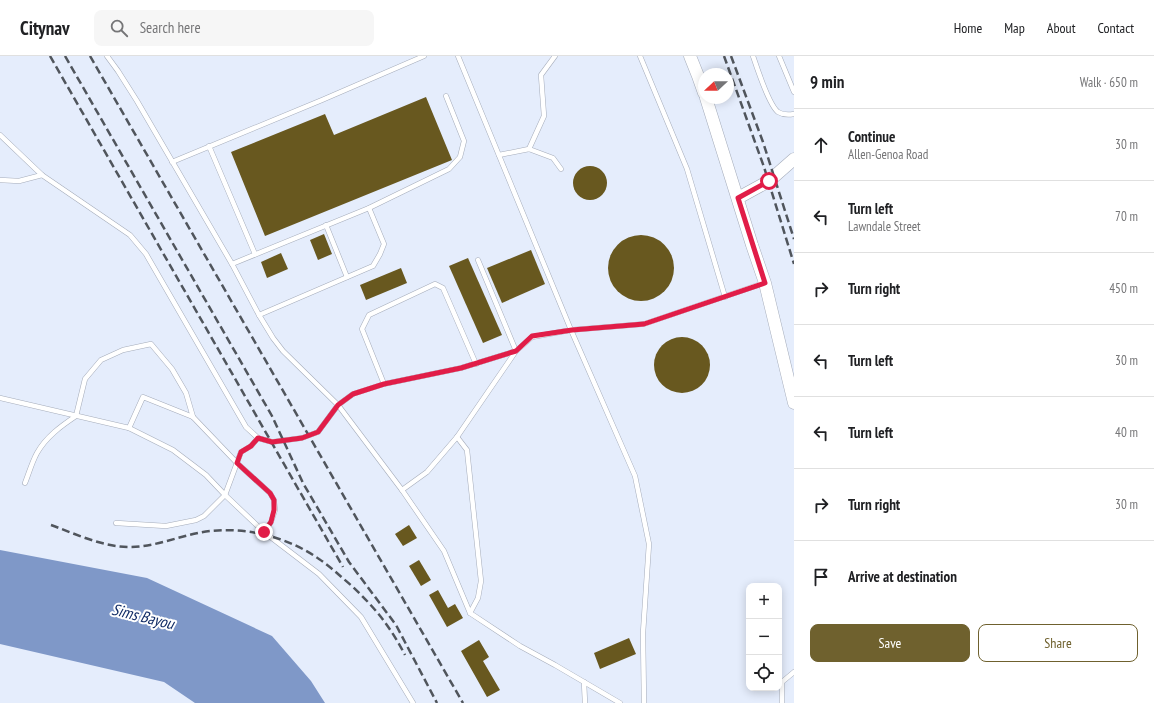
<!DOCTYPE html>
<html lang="en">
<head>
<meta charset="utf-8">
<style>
	body { margin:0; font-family:"PT Sans Narrow",sans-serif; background:#f6f6f6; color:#202124 }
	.controls { position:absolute; right:12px; bottom:12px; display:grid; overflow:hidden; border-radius:8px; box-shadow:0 2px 10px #0003 }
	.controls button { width:36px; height:36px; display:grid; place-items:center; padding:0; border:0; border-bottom:1px solid #e0e0e0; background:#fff; color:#202124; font:20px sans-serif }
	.compass { position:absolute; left:698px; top:12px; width:36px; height:36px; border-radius:50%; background:#fff; box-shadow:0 2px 10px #0003; rotate:248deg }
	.stop { position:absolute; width:12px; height:12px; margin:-9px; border:3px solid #e11d48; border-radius:50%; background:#fff }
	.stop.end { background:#e11d48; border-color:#fff; box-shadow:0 1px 4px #0008 }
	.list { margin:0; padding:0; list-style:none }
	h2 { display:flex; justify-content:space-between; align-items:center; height:52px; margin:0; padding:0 16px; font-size:17px }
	h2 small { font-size:13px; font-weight:400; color:#757577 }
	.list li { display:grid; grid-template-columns:26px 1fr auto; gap:12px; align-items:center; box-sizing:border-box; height:72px; padding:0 16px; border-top:1px solid #e0e0e0 }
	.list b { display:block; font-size:15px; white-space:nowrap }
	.list p { margin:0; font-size:13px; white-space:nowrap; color:#757577 }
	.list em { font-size:13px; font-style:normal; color:#757577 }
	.actions { display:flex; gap:8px; padding:12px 16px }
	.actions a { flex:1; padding:9px 0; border:1px solid #6f612e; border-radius:8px; text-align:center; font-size:14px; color:#6f612e }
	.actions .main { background:#6f612e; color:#fff }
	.icon { flex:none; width:22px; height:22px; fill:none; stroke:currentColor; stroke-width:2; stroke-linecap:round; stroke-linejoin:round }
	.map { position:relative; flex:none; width:794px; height:647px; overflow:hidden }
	header { display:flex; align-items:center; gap:24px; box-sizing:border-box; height:56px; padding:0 20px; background:#fff; border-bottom:1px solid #e0e0e0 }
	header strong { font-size:19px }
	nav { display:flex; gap:22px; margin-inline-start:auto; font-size:14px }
	.search { width:280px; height:36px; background:#f6f6f6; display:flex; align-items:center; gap:10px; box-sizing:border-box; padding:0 14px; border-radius:8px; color:#757577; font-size:15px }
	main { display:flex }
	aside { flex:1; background:#fff }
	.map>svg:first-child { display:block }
</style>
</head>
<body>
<header>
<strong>Citynav</strong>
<div class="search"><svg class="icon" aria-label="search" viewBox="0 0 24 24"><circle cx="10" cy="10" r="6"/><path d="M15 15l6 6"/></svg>Search here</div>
<nav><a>Home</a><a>Map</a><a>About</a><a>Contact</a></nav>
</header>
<main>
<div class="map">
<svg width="794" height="647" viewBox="0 0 794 647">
	<rect width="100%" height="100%" fill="#e5edfc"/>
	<path fill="#7f98c8" d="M0,494L147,522L272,580L311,625L325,647H195L164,626L0,588Z"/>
	<g fill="#68581f">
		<path d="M426,41L452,104L265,180L231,96L325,58L334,79Z"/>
		<circle cx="590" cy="127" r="17"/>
		<path d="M324,178L332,198L318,204L310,184Z"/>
		<circle cx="641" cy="212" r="33"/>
		<path d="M531,194L545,228L502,247L487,212Z"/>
		<path d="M281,197L288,213L267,222L261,206Z"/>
		<path d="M468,202L502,279L483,287L449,210Z"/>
		<path d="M401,212L407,227L366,244L360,229Z"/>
		<circle cx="682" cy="309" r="28"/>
		<path d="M409,469L417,482L403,490L395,478Z"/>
		<path d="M419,504L431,524L421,530L409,510Z"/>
		<path d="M438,534L448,552L455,548L463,562L447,571L429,539Z"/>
		<path d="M629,582L636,598L600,613L594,597Z"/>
		<path d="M479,584L489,601L483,605L500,634L487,641L461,595Z"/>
	</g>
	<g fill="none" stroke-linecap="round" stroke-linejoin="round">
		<g stroke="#a5acba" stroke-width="5.5">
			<g id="service">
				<path d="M107,0L118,15L137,45L232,208L259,259L273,282L283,295L338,349L402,434L444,495L470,557L520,590L555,609L620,647"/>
				<path d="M458,0L571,274L635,420L649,488L643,577L644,647"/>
				<path d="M640,0L687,113L725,241"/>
				<path d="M753,0C757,12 769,49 778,56C783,59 789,59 794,58"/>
				<path d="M779,0L794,36"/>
				<path d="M0,79L42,119L130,179L146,198L246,371L258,382L272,386L302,382L318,376L338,349L353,338L384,328L461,312L516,295L532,281L571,274L644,268L764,227"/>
				<path d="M209,90L255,198"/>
				<path d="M529,93L544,60L541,19L555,0"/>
				<path d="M499,99L529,93L553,102L561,113"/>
				<path d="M172,106L322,44L424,0"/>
				<path d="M0,124L19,125L42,119"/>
				<path d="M326,169L347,221"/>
				<path d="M232,208L369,152L449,113L460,101L464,85L446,40"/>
				<path d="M259,259L373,210L380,198L384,188L369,152"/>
				<path d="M384,328L362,273L369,259L435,228L443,232L476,308"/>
				<path d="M0,342L129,372L173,394L206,419L225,439L264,476L319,518L361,561L413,647"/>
				<path d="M129,372L143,341L193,361L237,407L270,437L274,444L275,454L271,466L264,476"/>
				<path d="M457,381L467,394L481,525L478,542L470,557"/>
				<path d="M25,427C29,417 32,406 37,397C46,381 61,370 76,360L85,323L101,304L123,294L151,288L172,313L186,337L193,361"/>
				<path d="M402,434L427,416L457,381L516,295L478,204"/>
				<path d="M116,467L166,470L196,464L204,460L225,439L241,396L251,390L258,382"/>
				<path d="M584,626L585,647"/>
				<path d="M782,647V626L794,616"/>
			</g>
		</g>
		<g stroke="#a5acba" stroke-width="13">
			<g id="secondary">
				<path d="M690,0L698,20L704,37"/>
				<path d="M706,42L752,189L765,227L794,347"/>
				<path d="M738,142L769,125L794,103"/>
			</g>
		</g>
		<use href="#service" stroke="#fff" stroke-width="4.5"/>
		<use href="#secondary" stroke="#fff" stroke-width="12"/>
		<g stroke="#50555c" stroke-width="2.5" stroke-dasharray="8 4" stroke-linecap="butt">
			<path d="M50,0L343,511"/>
			<path d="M65,0L272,360L303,427L349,506L396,569L437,647"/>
			<path d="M90,0L463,647"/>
			<path d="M724,0L764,111L794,208"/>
			<path d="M731,0L763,86L794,183"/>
			<path d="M51,469C76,478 102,491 130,491C157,491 183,478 210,475C247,471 288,481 319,503C331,511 341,521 352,530C376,553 390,570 405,599"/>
		</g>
	</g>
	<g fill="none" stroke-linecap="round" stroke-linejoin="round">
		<path stroke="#e11d48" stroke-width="5" d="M264,476L271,466L274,454V444L270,437L237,407L241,396L251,390L258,382L272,386L302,382L318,376L338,349L353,338L384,328L461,312L516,295L532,280L572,274L644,268L765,227L738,142L769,125"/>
	</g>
	<g text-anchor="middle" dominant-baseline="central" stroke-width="4" stroke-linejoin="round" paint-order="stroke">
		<g font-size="16" font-style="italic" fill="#102b65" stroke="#fff">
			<text transform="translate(143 560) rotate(14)">Sims Bayou</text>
		</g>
	</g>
</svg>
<div class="controls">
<button>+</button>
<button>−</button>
<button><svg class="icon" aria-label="locate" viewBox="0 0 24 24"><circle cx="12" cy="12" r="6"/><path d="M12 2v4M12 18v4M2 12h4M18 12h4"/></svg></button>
</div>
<svg class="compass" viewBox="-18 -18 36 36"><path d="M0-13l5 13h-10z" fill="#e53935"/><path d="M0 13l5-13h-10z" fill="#757577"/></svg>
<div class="stop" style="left:769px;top:125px"></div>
<div class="stop end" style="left:264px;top:476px"></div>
</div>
<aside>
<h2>9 min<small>Walk · 650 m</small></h2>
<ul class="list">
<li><svg class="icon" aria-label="ahead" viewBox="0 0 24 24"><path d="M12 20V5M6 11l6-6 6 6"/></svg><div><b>Continue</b><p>Allen-Genoa Road</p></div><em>30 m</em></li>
<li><svg class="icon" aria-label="left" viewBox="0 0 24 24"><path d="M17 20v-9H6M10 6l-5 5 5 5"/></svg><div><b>Turn left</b><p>Lawndale Street</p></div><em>70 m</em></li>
<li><svg class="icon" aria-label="right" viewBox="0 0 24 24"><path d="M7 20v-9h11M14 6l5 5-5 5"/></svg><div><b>Turn right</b></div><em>450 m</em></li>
<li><svg class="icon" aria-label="left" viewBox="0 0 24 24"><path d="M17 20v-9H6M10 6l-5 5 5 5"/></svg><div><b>Turn left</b></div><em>30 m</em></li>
<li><svg class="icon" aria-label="left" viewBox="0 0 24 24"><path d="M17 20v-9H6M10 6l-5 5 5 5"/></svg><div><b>Turn left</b></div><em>40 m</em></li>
<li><svg class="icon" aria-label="right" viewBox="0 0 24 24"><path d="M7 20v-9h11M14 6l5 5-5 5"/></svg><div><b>Turn right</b></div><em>30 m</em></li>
<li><svg class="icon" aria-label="arrive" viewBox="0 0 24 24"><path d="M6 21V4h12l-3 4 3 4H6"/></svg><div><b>Arrive at destination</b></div></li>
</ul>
<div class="actions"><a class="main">Save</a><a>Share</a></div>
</aside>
</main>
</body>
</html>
